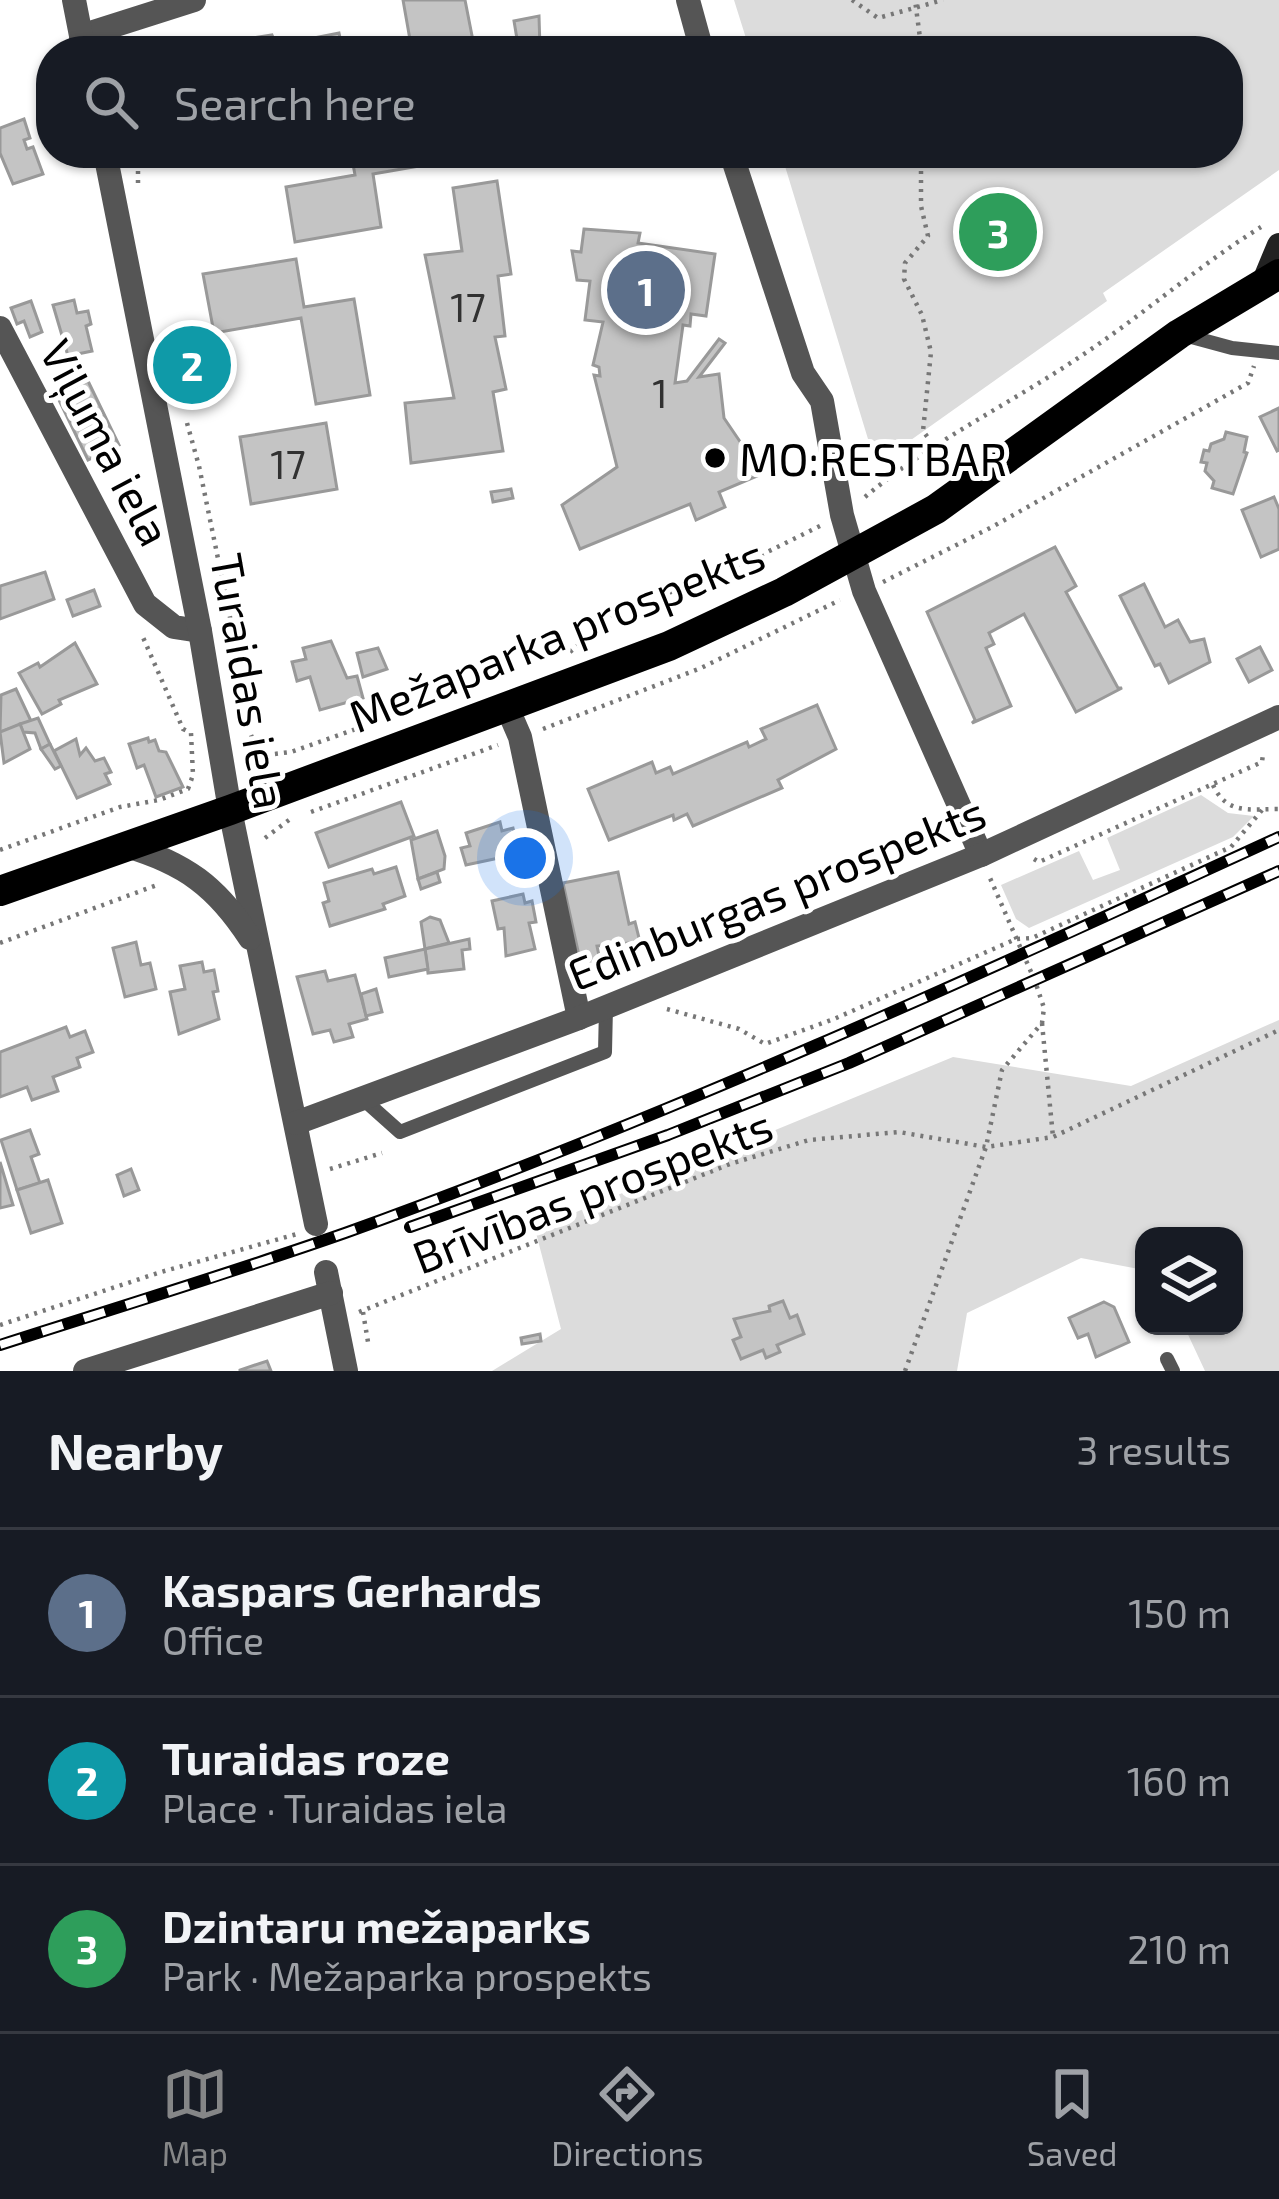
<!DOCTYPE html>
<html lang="en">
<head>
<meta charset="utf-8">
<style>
	body { margin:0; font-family:"Exo 2",sans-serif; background:#20242c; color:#f1f3f6 }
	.controls { position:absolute; right:36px; bottom:36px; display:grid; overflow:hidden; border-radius:24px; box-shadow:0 3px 9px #0004 }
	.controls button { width:108px; height:108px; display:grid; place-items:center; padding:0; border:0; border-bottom:3px solid #363941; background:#171b24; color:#f1f3f6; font:60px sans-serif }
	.you { position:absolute; left:525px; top:858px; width:42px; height:42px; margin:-30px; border:9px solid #fff; border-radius:50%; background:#1a73e8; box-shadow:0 0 0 18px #1a73e833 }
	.badge { display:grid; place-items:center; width:78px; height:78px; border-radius:50%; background:#858687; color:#fff; font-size:39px; font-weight:700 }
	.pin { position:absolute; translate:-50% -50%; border:6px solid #fff; box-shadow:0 3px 12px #0006 }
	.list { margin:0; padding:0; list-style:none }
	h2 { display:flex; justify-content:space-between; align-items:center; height:156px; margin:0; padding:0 48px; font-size:51px }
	h2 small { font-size:39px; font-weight:400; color:#9ea1a6 }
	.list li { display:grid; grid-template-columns:78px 1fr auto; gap:36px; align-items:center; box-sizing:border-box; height:168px; padding:0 48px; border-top:3px solid #363941 }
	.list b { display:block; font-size:45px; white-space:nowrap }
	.list p { margin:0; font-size:39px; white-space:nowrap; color:#9ea1a6 }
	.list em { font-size:39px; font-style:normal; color:#9ea1a6 }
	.icon { flex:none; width:66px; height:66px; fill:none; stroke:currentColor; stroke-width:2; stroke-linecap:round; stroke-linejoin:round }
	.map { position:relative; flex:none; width:1279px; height:1371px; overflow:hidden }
	.search { position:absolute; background:#171b24; box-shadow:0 3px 9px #0004; left:36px; right:36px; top:36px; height:132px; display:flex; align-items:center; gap:30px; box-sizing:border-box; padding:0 42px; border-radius:48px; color:#9ea1a6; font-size:45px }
	.sheet { height:660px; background:#171b24 }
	nav { display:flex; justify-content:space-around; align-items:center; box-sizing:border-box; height:168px; border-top:3px solid #363941; background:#171b24; font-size:33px; color:#9ea1a6 }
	nav a { display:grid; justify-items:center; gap:6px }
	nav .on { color:#858687 }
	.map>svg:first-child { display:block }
</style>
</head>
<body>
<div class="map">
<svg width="1279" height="1371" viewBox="0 0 1279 1371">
	<rect width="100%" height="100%" fill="#fff"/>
	<g fill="#dcdcdc">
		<path d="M734,0H1279V170L1103,293L1107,301L894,452L868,439L781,153H1228V51H750Z"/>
		<path d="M1201,795L1228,813L1254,816L1233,837L1029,928L1016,919L1001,885L1079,851L1093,880L1120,870L1107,838Z"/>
		<path d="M1279,1020V1371H1205L1184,1326H1234V1236H1144V1270L1081,1258L967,1313L957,1371H492L561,1329L535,1229L953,1057L1131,1086Z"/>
	</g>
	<g fill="#c4c4c4" stroke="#999" stroke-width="3">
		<path d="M403,0H465L475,51H412Z"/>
		<path d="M539,16L540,49L549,51H519L514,21Z"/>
		<path d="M339,33L343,51H311L309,39Z"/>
		<path d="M272,35L279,51H199V47L212,44Z"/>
		<path d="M24,119L30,138L24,140L27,149L33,147L43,174L13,184L0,153V128Z"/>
		<path d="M351,153H446L448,161L373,174L381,227L295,242L286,187L355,175Z"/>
		<path d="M497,181L511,274L498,276L505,336L495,337L506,389L493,392L503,451L411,463L405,403L454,398L425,255L462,251L453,188Z"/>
		<path d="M584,229L640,233L638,243L715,254L706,316L691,314L690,326L683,325L675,383L687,381L719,339L725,343L699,377L719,374L724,418L762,474L719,492L725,507L696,520L690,504L580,549L562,505L617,467L594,375L600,376L599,367L593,365L603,322L585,320L590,281L577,280L572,251L581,252Z"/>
		<path d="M296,259L304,307L354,299L370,395L316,404L301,318L214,333L203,274Z"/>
		<path d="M74,300L77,313L88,311L91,324L86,326L92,351L68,356L53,305Z"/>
		<path d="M31,301L42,332L30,337L24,321L17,324L11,308Z"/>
		<path d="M88,381L119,445L88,460L57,396Z"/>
		<path d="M1279,408V450L1277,451L1260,417Z"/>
		<path d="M326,423L337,489L251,504L240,437Z"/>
		<path d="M1226,432L1247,437L1244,452L1247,453L1233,494L1212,488L1214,481L1205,471L1207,463L1201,462L1204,450L1209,451L1211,444L1224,439Z"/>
		<path d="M511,489L513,498L493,502L491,492Z"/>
		<path d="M1274,497L1279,509V549L1261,557L1242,510Z"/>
		<path d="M1055,547L1076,586L1066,592L1118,688H1122L1076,712L1024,614L989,633L994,644L986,648L1011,706L972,723L975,720L927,612Z"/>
		<path d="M45,572L54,599L0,619V586Z"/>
		<path d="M1144,584L1165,627L1178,620L1190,642L1204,639L1210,662L1169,683L1160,664L1155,666L1120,596Z"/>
		<path d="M94,590L100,606L73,616L67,600Z"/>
		<path d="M331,641L347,678L357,676L363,698L320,710L310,677L297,681L292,662L306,659L303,648Z"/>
		<path d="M75,643L97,684L59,700L61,704L42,714L19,673L38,663L40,667Z"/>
		<path d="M1260,647L1272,670L1249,682L1237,659Z"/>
		<path d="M378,648L387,669L363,677L357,653Z"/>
		<path d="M16,689L31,721L0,732L1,695Z"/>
		<path d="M817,705L836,749L778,780L782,788L693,826L687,814L674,820L673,815L609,840L588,789L652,762L656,773L670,767L673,774L747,742L749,747L766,739L761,729Z"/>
		<path d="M38,718L50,744L41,749L35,733L23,732L20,724Z"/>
		<path d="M20,724L30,749L4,763L0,732Z"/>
		<path d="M148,738L149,742L155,740L159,751L166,752L183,787L156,797L144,765L137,768L129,744Z"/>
		<path d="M76,739L80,755L86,748L95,761L104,758L111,772L105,774L110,784L77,798L54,751Z"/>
		<path d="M50,744L61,766L55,769L41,749Z"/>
		<path d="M401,802L414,836L329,867L316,833Z"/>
		<path d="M500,822L502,831L513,828L517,844L506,847L508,856L466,865L461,848L470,846L466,833Z"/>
		<path d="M437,831L445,856L444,869L418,879L411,840Z"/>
		<path d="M396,867L405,896L383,904L385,909L330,926L323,903L329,901L324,883L372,869L374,874Z"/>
		<path d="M437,872L440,882L421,889L418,879Z"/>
		<path d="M618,872L629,924L635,922L640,942L597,946L601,965L582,969L563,883Z"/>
		<path d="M523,894L525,903L532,901L536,922L529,923L535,949L506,956L504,928L498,929L492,901Z"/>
		<path d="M430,917L440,920L449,943L425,949L421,922Z"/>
		<path d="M469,939L470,949L462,950L464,969L428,973L425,949Z"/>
		<path d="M136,942L141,965L150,963L156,989L125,997L113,948Z"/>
		<path d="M425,949L428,969L389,977L385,958Z"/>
		<path d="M202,962L204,972L214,970L218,991L213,992L219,1019L179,1034L170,992L185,989L180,966Z"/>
		<path d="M325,971L328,981L355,975L367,1019L349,1024L353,1037L334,1042L330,1030L313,1034L297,977Z"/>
		<path d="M376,989L382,1012L366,1016L361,994Z"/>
		<path d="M66,1027L70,1037L85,1031L93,1052L77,1058L80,1067L53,1077L58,1091L32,1100L27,1087L0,1097V1052Z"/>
		<path d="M30,1130L39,1154L31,1157L40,1183L17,1190L1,1140Z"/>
		<path d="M0,1162L13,1205L0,1208Z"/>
		<path d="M131,1169L139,1190L124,1196L117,1175Z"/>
		<path d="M48,1180L62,1223L31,1233L17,1190Z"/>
		<path d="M783,1301L790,1318L797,1315L804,1334L777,1345L780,1352L766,1358L763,1350L741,1359L733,1340L741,1337L734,1319L770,1311L769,1306Z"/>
		<path d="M1104,1302L1114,1307L1129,1342L1096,1357L1088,1334L1078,1338L1069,1318Z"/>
		<path d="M540,1334L541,1341L522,1344L521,1338Z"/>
		<path d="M267,1361L271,1371H240V1370Z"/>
	</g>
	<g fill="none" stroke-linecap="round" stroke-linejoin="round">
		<g stroke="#777" stroke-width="4.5" stroke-dasharray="3 6" stroke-linecap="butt">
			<path d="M852,0L878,18L943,0"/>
			<path d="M914,51L920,38L915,0"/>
			<path d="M138,153V183"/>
			<path d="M921,153V206L928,236L905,263L904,279L922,315L931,352L923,431L935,447"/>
			<path d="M187,423L199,466L230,617L228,641"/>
			<path d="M865,497C930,442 1010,404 1081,356C1143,315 1198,266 1261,227"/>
			<path d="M883,582L992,527L1248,383L1254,366"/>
			<path d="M570,652L614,615L753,559L820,526"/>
			<path d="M241,710L253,740L266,755V769"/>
			<path d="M543,729L701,668L840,600"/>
			<path d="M266,755L291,752L452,695"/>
			<path d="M1213,785C1227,815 1249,809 1279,809"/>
			<path d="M311,812L498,745"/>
			<path d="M265,838L289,820"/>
			<path d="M0,850L120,807L159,800L188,789L193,775L191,733L183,729L142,635"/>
			<path d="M1034,859L1039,862L1262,762L1263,754"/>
			<path d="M0,943L157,885"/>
			<path d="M667,1009L739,1029L765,1044L834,1019L1016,939L1032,938L1231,847L1263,809"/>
			<path d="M1042,1023L1053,1137"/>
			<path d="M330,1169L382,1153"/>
			<path d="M359,1312L730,1164L809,1140L899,1132L986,1147L1053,1137L1279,1030"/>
			<path d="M363,1312L368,1342"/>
			<path d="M0,1325L161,1272L297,1234"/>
			<path d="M905,1371L986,1147L1002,1070L1042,1023L1044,1008L1035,981L990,878"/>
		</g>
		<g stroke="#555" stroke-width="14">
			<path d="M1184,335L1232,348L1279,353"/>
			<path d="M363,1099L400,1132L605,1052L606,1007"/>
			<path d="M1167,1359L1173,1371"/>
		</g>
		<g stroke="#555" stroke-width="24">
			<path d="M688,0L702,51"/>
			<path d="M81,36L194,0"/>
			<path d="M731,153L803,373L822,401L842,515L864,591L981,855"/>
			<path d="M0,328L145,604L174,627L200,631"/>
			<path d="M507,707L520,737L579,1018"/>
			<path d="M230,810L316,1224"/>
			<path d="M126,846C185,863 217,887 250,938"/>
			<path d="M296,1123L579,1018L981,855L1279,717"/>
			<path d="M326,1272L346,1371"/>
			<path d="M85,1371L331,1293"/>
		</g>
		<g stroke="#555" stroke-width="24">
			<path d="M74,0L84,51"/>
			<path d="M105,153L200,631L230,810"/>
		</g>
		<path stroke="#222" stroke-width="24" d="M1264,281L1279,245"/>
		<path stroke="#000" stroke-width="30" d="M0,891L230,810L669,646L784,592L936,509L1179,334L1279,274"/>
		<g stroke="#000" stroke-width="12">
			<g id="rail">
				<path d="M410,1227L668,1135L849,1063L1279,871"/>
				<path d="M0,1345C115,1308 231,1273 345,1233C663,1119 972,978 1279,837"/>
			</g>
		</g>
		<use href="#rail" stroke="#fff" stroke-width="8" stroke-dasharray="22" stroke-linecap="butt"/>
	</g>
	<circle fill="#000" stroke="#fff" stroke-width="4.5" cx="715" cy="458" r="12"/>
	<g text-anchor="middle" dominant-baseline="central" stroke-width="10" stroke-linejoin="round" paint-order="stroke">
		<g font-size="39" fill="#313131">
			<text x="468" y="306">17</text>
			<text x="660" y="392">1</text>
			<text x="288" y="463">17</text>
		</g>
		<g font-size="45" fill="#000" stroke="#fff">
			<text transform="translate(107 442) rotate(62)">Viļuma iela</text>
			<text transform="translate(556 634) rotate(-22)">Mežaparka prospekts</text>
			<text transform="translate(250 681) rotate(80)">Turaidas iela</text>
			<text transform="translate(776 892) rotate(-22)">Edinburgas prospekts</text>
			<text transform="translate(592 1190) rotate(-21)">Brīvības prospekts</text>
		</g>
		<g font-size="45" fill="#000" stroke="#fff" text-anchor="start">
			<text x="739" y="458">MO:RESTBAR</text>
		</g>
	</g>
</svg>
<div class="controls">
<button><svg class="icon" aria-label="layers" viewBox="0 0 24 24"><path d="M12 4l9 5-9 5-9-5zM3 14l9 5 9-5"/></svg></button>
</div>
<div class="you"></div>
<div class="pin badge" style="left:646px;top:290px;background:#5c6f8a">1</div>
<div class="pin badge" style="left:192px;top:365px;background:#0f9aa8">2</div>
<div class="pin badge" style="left:998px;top:232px;background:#2e9e5b">3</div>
<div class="search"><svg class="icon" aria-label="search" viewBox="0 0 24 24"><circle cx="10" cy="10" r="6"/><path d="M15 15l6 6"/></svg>Search here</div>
</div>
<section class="sheet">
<h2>Nearby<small>3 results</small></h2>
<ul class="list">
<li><span class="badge" style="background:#5c6f8a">1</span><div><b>Kaspars Gerhards</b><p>Office</p></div><em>150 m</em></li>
<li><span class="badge" style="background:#0f9aa8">2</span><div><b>Turaidas roze</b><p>Place · Turaidas iela</p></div><em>160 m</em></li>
<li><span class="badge" style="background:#2e9e5b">3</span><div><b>Dzintaru mežaparks</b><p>Park · Mežaparka prospekts</p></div><em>210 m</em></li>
</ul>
</section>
<nav>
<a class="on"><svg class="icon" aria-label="map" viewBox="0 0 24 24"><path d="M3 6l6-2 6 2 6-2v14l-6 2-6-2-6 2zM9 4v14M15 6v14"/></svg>Map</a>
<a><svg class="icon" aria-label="directions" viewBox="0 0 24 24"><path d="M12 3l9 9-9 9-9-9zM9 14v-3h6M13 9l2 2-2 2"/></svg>Directions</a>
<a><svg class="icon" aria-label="saved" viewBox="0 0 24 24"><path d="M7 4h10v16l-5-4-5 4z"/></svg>Saved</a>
</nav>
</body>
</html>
